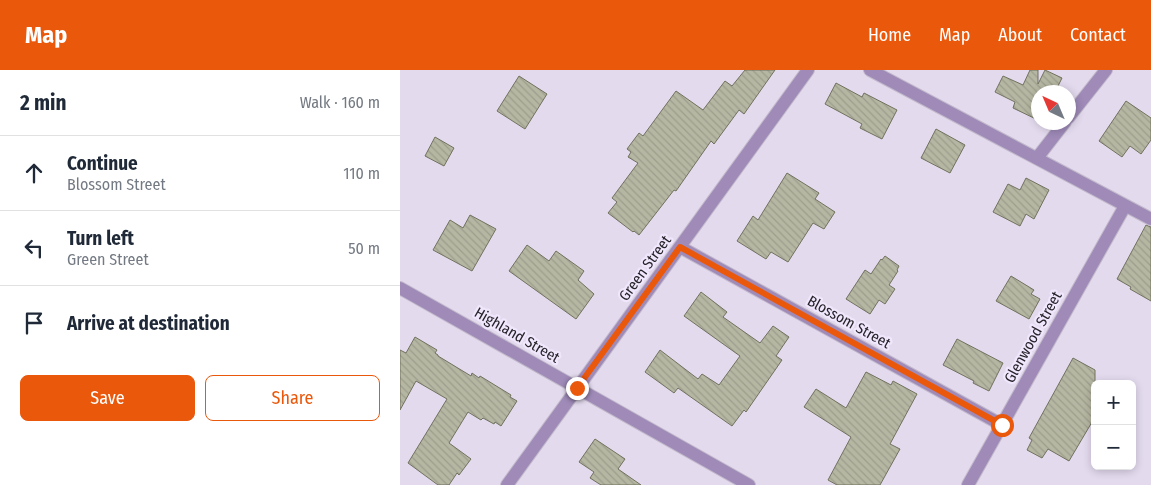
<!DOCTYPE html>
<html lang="en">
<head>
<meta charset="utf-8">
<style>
	body { margin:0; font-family:"Fira Sans Condensed",sans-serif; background:#f2f2f3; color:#1f2937 }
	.controls { position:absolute; right:15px; bottom:15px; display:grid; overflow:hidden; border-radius:8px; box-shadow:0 2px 8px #0003 }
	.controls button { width:45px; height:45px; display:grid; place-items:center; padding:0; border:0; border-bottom:1px solid #e0e1e3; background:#fff; color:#1f2937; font:25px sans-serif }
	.compass { position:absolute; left:631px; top:15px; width:45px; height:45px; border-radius:50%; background:#fff; box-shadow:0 2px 8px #0003; rotate:316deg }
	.stop { position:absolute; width:15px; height:15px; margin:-11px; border:4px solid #ea580c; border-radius:50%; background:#fff }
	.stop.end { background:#ea580c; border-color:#fff; box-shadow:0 1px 5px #0008 }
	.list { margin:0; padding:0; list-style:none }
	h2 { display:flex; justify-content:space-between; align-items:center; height:65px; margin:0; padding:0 20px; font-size:21px }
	h2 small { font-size:16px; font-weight:400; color:#747a83 }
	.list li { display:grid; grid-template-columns:32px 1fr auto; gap:15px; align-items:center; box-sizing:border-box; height:75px; padding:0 20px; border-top:1px solid #e0e1e3 }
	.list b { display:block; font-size:19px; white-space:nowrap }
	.list p { margin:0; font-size:16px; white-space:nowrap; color:#747a83 }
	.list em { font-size:16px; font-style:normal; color:#747a83 }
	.actions { display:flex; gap:10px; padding:15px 20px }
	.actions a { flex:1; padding:11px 0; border:1px solid #ea580c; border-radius:8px; text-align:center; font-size:18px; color:#ea580c }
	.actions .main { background:#ea580c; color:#fff }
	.icon { flex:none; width:28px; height:28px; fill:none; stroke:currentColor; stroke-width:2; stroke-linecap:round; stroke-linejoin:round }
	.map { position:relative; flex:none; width:751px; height:415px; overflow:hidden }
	header { display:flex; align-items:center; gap:30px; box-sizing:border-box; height:70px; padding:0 25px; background:#ea580c; color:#fff }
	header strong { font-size:24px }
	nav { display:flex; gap:28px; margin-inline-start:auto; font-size:18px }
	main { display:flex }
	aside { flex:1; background:#fff }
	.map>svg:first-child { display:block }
</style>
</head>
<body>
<header>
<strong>Map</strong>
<nav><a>Home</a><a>Map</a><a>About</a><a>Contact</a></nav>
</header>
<main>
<aside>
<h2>2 min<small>Walk · 160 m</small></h2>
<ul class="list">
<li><svg class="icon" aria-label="ahead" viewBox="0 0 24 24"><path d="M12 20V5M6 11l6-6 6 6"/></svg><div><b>Continue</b><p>Blossom Street</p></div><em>110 m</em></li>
<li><svg class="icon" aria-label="left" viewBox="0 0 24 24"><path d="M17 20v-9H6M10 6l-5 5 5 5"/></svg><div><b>Turn left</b><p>Green Street</p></div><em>50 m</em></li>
<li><svg class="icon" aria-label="arrive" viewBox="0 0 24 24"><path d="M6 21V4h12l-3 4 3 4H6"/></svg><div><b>Arrive at destination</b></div></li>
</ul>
<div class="actions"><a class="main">Save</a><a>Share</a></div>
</aside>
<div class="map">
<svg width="751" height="415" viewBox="0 0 751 415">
	<defs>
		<pattern id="building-back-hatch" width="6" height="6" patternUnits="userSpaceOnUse" patternTransform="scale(1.25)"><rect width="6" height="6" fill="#b6b7a2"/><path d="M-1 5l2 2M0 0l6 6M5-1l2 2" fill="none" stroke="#9c9d8c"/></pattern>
	</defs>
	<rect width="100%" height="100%" fill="#e3daee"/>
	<g fill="url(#building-back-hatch)" stroke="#70715e">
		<path d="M345,0H375L344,44L339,40L314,74L311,71L276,121L274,120L239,165L234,161L233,162L208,143L217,132L212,128L238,93L228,87L231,82L227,79L239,63L243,66L276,21L303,40L325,11L332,16Z"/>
		<path d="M630,0H638V14L645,0L662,8L655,22H638V50L613,38L615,32L595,22L603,6L623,15Z"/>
		<path d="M119,6L147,24L125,59L97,41Z"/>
		<path d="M436,13L462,27L464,23L497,40L482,69L460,58L462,54L425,34Z"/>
		<path d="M726,31L751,48V70L741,84L730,76L722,87L699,71Z"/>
		<path d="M536,59L565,75L550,103L521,88Z"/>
		<path d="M35,67L54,78L44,96L25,86Z"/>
		<path d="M387,103L419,123L415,129L435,142L424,159L413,153L388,192L371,182L366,189L337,171L353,146L358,150Z"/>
		<path d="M626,108L649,120L634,149L626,144L620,156L593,142L608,114L620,120Z"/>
		<path d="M70,145L96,159L72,201L33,180L50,150L63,158Z"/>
		<path d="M746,155L751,157V231L730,219L731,217L717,209Z"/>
		<path d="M127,175L149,191L156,181L184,201L178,210L194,224L176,249L109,201Z"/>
		<path d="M485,186L499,196L497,200L498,201L489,215L495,219L485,234L479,230L470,244L446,229L465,200L471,204L481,189L482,190Z"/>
		<path d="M611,206L634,220L631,224L640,229L629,249L596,231Z"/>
		<path d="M301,222L327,242L323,247L360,273L373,256L389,267L376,286L382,290L346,342L344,340L332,356L278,318L274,323L245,302L260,280L298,309L302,304L319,315L340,286L284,246Z"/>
		<path d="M15,267L37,280L35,283L38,285V286L71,306L72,303L79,308L80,306L111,325L110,327L117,331L101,356L95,352L94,354L83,348L81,350L68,342L49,373L71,389L59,405L57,403L49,415H38L8,393L47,329L16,311L0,340V280L6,283Z"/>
		<path d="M557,269L603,293L589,321L573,313L574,311L543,295Z"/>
		<path d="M673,288L695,300V347L669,391L648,379L642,388L627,380L632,370L629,368Z"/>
		<path d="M466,302L491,315L493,311L517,324L490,374L500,379L480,415H437L428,410L451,367L404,337L416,319L446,338Z"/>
		<path d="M195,369L225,389L218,399L241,415H201L190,408L194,402L179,392Z"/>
	</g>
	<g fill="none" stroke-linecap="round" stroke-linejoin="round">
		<g stroke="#c1b9cb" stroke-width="14">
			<g id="minor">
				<path d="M470,0L751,149"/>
				<path d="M668,48L706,0"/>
				<path d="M637,88L665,52"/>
				<path d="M280,177L602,355"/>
				<path d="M0,218L349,415"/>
				<path d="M568,415L725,136"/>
			</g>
		</g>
		<g stroke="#c1b9cb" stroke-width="14">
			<path id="tertiary" d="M107,415L408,0"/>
		</g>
		<use href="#minor" stroke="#9f8ab8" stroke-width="12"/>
		<use href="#tertiary" stroke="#9f8ab8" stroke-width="12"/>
	</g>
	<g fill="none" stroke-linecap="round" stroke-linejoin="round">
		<path stroke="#ea580c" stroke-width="6" d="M177,318L280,177L602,355"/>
	</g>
	<g text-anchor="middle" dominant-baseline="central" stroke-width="4.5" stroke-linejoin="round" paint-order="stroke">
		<g font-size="15" fill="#26232a" stroke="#f0e7fc">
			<text transform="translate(245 198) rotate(-54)">Green Street</text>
			<text transform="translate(449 252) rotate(29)">Blossom Street</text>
			<text transform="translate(117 265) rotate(30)">Highland Street</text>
			<text transform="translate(633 267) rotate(-61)">Glenwood Street</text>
		</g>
	</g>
</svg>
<div class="controls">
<button>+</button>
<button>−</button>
</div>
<svg class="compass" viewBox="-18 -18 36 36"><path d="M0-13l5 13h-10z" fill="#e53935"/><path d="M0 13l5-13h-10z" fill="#747a83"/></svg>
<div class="stop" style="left:602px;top:355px"></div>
<div class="stop end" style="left:177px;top:318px"></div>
</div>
</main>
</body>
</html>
